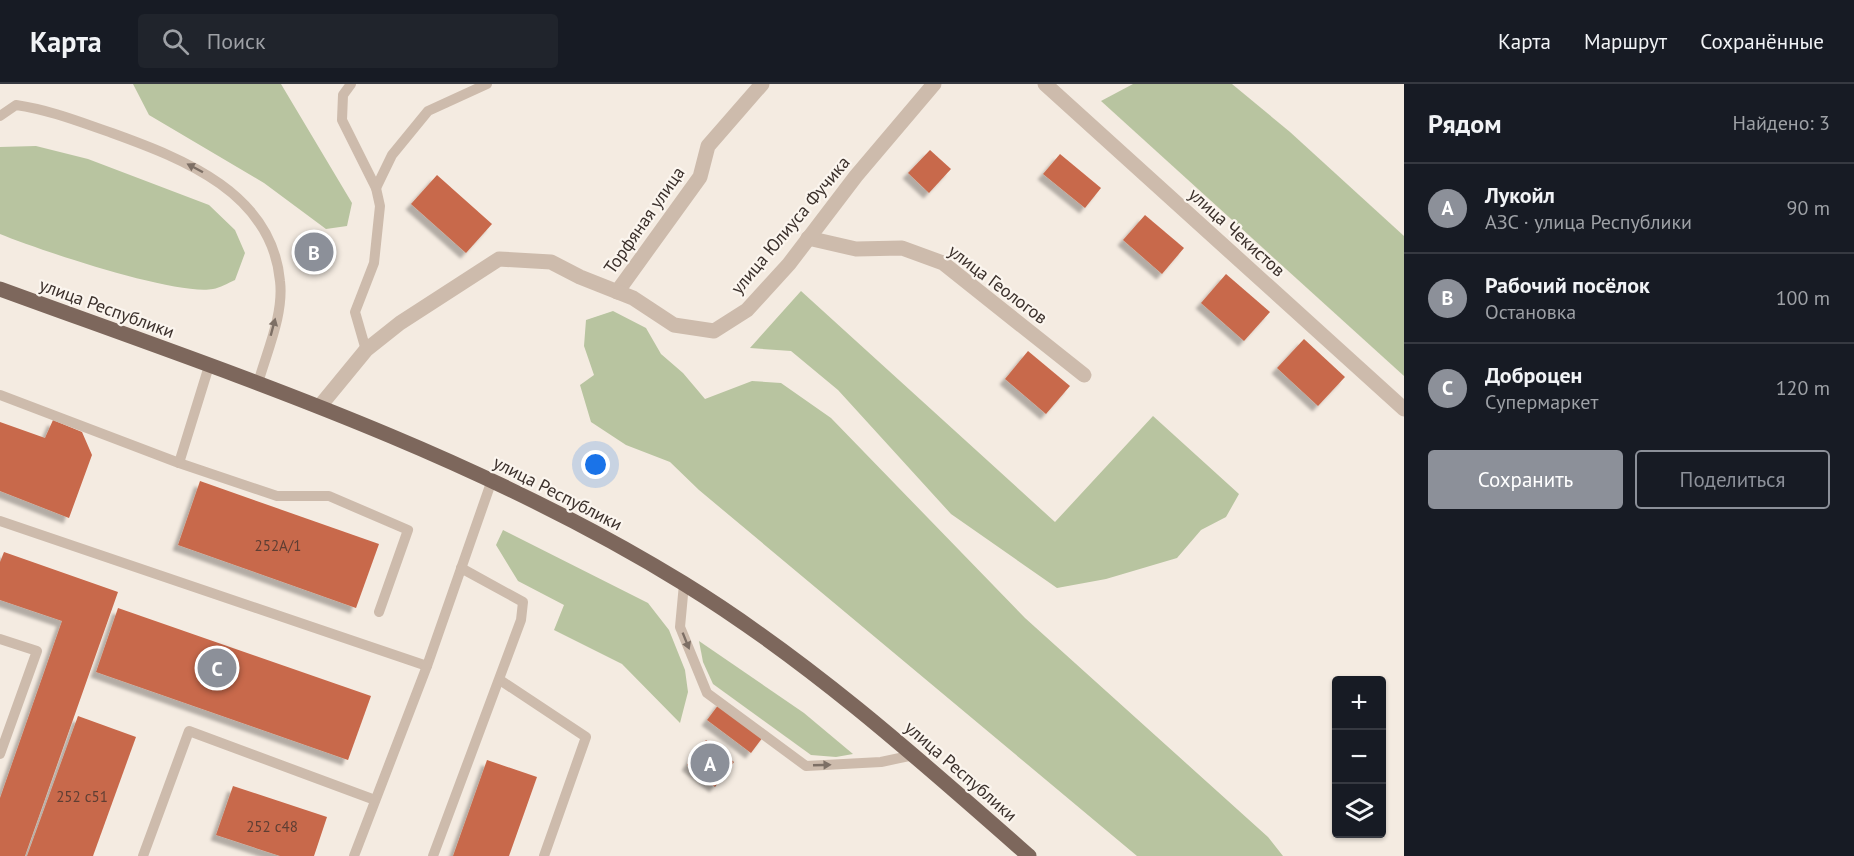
<!DOCTYPE html>
<html lang="ru">
<head>
<meta charset="utf-8">
<style>
	body { margin:0; font-family:"PT Sans",sans-serif; background:#20242c; color:#f1f3f6 }
	.controls { position:absolute; right:18px; bottom:18px; display:grid; overflow:hidden; border-radius:6px; box-shadow:0 2px 4px #0004 }
	.controls button { width:54px; height:54px; display:grid; place-items:center; padding:0; border:0; border-bottom:2px solid #363941; background:#171b24; color:#f1f3f6; font:30px sans-serif }
	.you { position:absolute; left:596px; top:381px; width:21px; height:21px; margin:-15px; border:4px solid #fff; border-radius:50%; background:#1a73e8; box-shadow:0 0 0 9px #1a73e833 }
	.badge { display:grid; place-items:center; width:39px; height:39px; border-radius:50%; background:#8c9099; color:#fff; font-size:20px; font-weight:700 }
	.pin { position:absolute; translate:-50% -50%; border:3px solid #fff; box-shadow:0 2px 6px #0006 }
	.list { margin:0; padding:0; list-style:none }
	h2 { display:flex; justify-content:space-between; align-items:center; height:78px; margin:0; padding:0 24px; font-size:26px }
	h2 small { font-size:20px; font-weight:400; color:#9ea1a6 }
	.list li { display:grid; grid-template-columns:39px 1fr auto; gap:18px; align-items:center; box-sizing:border-box; height:90px; padding:0 24px; border-top:2px solid #363941 }
	.list b { display:block; font-size:22px; white-space:nowrap }
	.list p { margin:0; font-size:20px; white-space:nowrap; color:#9ea1a6 }
	.list em { font-size:20px; font-style:normal; color:#9ea1a6 }
	.actions { display:flex; gap:12px; padding:18px 24px }
	.actions a { flex:1; padding:14px 0; border:2px solid #8c9099; border-radius:6px; text-align:center; font-size:21px; color:#8c9099 }
	.actions .main { background:#8c9099; color:#fff }
	.icon { flex:none; width:33px; height:33px; fill:none; stroke:currentColor; stroke-width:2; stroke-linecap:round; stroke-linejoin:round }
	.map { position:relative; flex:none; width:1404px; height:772px; overflow:hidden }
	header { display:flex; align-items:center; gap:36px; box-sizing:border-box; height:84px; padding:0 30px; background:#171b24; border-bottom:2px solid #363941 }
	header strong { font-size:28px }
	nav { display:flex; gap:33px; margin-inline-start:auto; font-size:21px }
	.search { width:420px; height:54px; background:#20242c; display:flex; align-items:center; gap:15px; box-sizing:border-box; padding:0 21px; border-radius:6px; color:#9ea1a6; font-size:22px }
	main { display:flex }
	aside { flex:1; background:#171b24 }
	.map>svg:first-child { display:block }
</style>
</head>
<body>
<header>
<strong>Карта</strong>
<div class="search"><svg class="icon" aria-label="search" viewBox="0 0 24 24"><circle cx="10" cy="10" r="6"/><path d="M15 15l6 6"/></svg>Поиск</div>
<nav><a>Карта</a><a>Маршрут</a><a>Сохранённые</a></nav>
</header>
<main>
<div class="map">
<svg width="1404" height="772" viewBox="0 0 1404 772">
	<defs>
		<filter id="shadow"><feDropShadow dx="-5.5" dy="5.5" stdDeviation="1.5" flood-color="#0004"/></filter>
	</defs>
	<rect width="100%" height="100%" fill="#f4ebe1"/>
	<g fill="#b8c4a0">
		<path d="M133,0H281L352,119L347,142L326,145L264,99L149,31Z"/>
		<path d="M1133,0H1232L1290,48L1404,152V292L1101,17Z"/>
		<path d="M36,62L88,75L209,121L235,146L245,169L235,196C228,199 220,204 213,205C176,212 39,166 0,150V63Z"/>
		<path d="M801,207L1055,438L1153,332L1239,410L1226,433L1201,446L1177,474L1106,495L1057,504L951,430L838,306L791,267L750,264Z"/>
		<path d="M613,227L646,244L661,270L683,289L705,315L752,297L781,299L831,334L1025,534L1268,753L1283,772H1137L699,406L670,378L626,361L591,338L580,301L594,291L584,262L586,236Z"/>
		<path d="M503,446L648,519L669,546L685,586L688,608L680,639L622,580L554,546L564,521L518,497L496,461Z"/>
		<path d="M699,557L804,629L853,670L836,673L811,671L713,600L703,578Z"/>
	</g>
	<g fill="#c8694b" filter="url(#shadow)">
		<path d="M930,66L951,85L929,109L908,89Z"/>
		<path d="M1060,70L1101,104L1085,124L1043,90Z"/>
		<path d="M437,91L492,140L466,169L411,120Z"/>
		<path d="M1145,131L1184,164L1162,190L1123,156Z"/>
		<path d="M1226,190L1270,228L1244,257L1201,219Z"/>
		<path d="M1304,255L1345,293L1318,322L1277,284Z"/>
		<path d="M1028,267L1070,302L1046,330L1005,295Z"/>
		<path d="M53,336L82,348L92,371L69,434L0,407V338L45,354Z"/>
		<path d="M200,397L379,460L356,524L178,461Z"/>
		<path d="M4,468L118,508L25,772H0V714L62,537L0,516V478Z"/>
		<path d="M118,524L371,612L348,676L96,588Z"/>
		<path d="M722,616L766,649L751,669L707,636Z"/>
		<path d="M78,632L136,653L93,772H27Z"/>
		<path d="M706,656L734,678L715,703L687,681Z"/>
		<path d="M487,676L537,693L509,772H453Z"/>
		<path d="M233,702L327,733L314,772H280L216,751Z"/>
	</g>
	<g fill="none" stroke-linecap="round" stroke-linejoin="round">
		<g stroke="#cdbbac" stroke-width="10">
			<path d="M351,0L343,11L342,36L376,104L380,122L374,179L355,228L366,266"/>
			<path d="M0,32L16,21C50,26 80,38 112,49C184,75 272,109 280,197C284,230 267,267 258,299"/>
			<path d="M376,104L392,71L428,27L487,0"/>
			<path d="M0,311L179,379L209,282"/>
			<path d="M179,379L277,412H329L408,446L379,528"/>
			<path d="M0,437L427,582"/>
			<path d="M684,500L680,543L707,609L806,682L881,678L914,671"/>
			<path d="M0,555L37,567L0,670"/>
			<path d="M500,596L586,653L544,772"/>
			<path d="M143,772L189,647L375,716"/>
			<path d="M354,772L427,582L492,396"/>
			<path d="M433,772L521,536L523,518L461,484"/>
		</g>
		<g stroke="#cdbbac" stroke-width="15">
			<path d="M1045,0L1404,325"/>
			<path d="M808,154L856,165L902,164L943,179L1084,291"/>
			<path d="M617,208L700,93L708,62L762,0"/>
			<path d="M320,322L366,266L400,239L499,175L551,178L580,193L633,214L674,241L714,247L747,226L789,180L856,92L934,0"/>
		</g>
		<path stroke="#7d675c" stroke-width="15" d="M0,205C233,290 470,368 683,499C808,576 919,675 1029,772"/>
	</g>
	<defs><path id="oneway-solid" d="M-6-.8H1V-3.2L6.5 0L1 3.2V.8H-6Z" transform="scale(1.5)"/></defs>
	<g fill="#7d6f65">
		<use href="#oneway-solid" transform="translate(195 84) rotate(-152)"/>
		<use href="#oneway-solid" transform="translate(273 243) rotate(-75)"/>
		<use href="#oneway-solid" transform="translate(686 557) rotate(68)"/>
		<use href="#oneway-solid" transform="translate(822 681) rotate(-2)"/>
	</g>
	<g text-anchor="middle" dominant-baseline="central" stroke-width="4.5" stroke-linejoin="round" paint-order="stroke">
		<g font-size="15" fill="#5e3e33">
			<text x="278" y="461">252А/1</text>
			<text x="82" y="712">252 с51</text>
			<text x="272" y="742">252 с48</text>
		</g>
		<g font-size="18" fill="#3b302b" stroke="#fbf5ee">
			<text transform="translate(644 136) rotate(-55)">Торфяная улица</text>
			<text transform="translate(790 141) rotate(-50)">улица Юлиуса Фучика</text>
			<text transform="translate(1237 148) rotate(42)">улица Чекистов</text>
			<text transform="translate(998 200) rotate(37)">улица Геологов</text>
			<text transform="translate(107 224) rotate(20)">улица Республики</text>
			<text transform="translate(558 409) rotate(27)">улица Республики</text>
			<text transform="translate(961 687) rotate(41)">улица Республики</text>
		</g>
	</g>
</svg>
<div class="controls">
<button>+</button>
<button>−</button>
<button><svg class="icon" aria-label="layers" viewBox="0 0 24 24"><path d="M12 4l9 5-9 5-9-5zM3 14l9 5 9-5"/></svg></button>
</div>
<div class="you"></div>
<div class="pin badge" style="left:710px;top:679px">A</div>
<div class="pin badge" style="left:314px;top:168px">B</div>
<div class="pin badge" style="left:217px;top:584px">C</div>
</div>
<aside>
<h2>Рядом<small>Найдено: 3</small></h2>
<ul class="list">
<li><span class="badge">A</span><div><b>Лукойл</b><p>АЗС · улица Республики</p></div><em>90 m</em></li>
<li><span class="badge">B</span><div><b>Рабочий посёлок</b><p>Остановка</p></div><em>100 m</em></li>
<li><span class="badge">C</span><div><b>Доброцен</b><p>Супермаркет</p></div><em>120 m</em></li>
</ul>
<div class="actions"><a class="main">Сохранить</a><a>Поделиться</a></div>
</aside>
</main>
</body>
</html>
